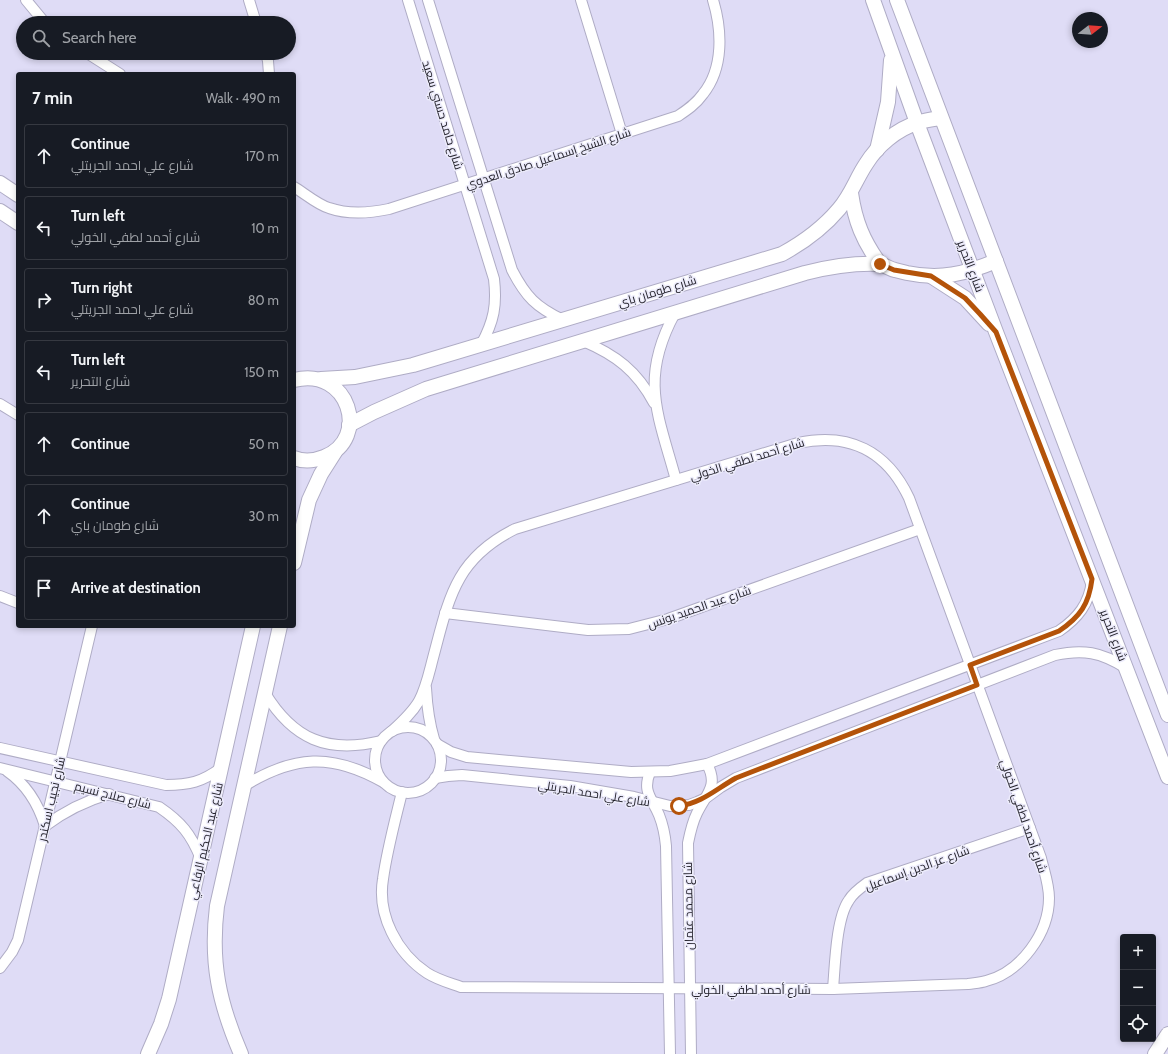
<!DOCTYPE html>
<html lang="en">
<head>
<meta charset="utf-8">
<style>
	body { margin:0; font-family:Cabin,Cairo,sans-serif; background:#20242c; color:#f1f3f6 }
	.controls { position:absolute; right:12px; bottom:12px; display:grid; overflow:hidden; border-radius:4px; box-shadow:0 2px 6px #0003 }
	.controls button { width:36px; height:36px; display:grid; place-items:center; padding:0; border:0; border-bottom:1px solid #363941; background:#171b24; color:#f1f3f6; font:20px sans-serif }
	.compass { position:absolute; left:1072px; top:12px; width:36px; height:36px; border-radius:50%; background:#171b24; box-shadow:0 2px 6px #0003; rotate:73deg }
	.stop { position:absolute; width:12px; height:12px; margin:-9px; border:3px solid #b45309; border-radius:50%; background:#fff }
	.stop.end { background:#b45309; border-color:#fff; box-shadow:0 1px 4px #0008 }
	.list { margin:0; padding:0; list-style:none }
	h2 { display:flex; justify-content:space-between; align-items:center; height:52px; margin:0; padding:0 16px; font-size:17px }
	h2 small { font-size:13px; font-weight:400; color:#9ea1a6 }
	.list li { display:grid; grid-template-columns:26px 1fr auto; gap:12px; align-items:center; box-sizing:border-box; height:64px; margin:0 8px 8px; padding:0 8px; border:1px solid #363941; border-radius:4px }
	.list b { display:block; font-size:15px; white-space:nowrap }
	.list p { margin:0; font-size:13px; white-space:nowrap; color:#9ea1a6 }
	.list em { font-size:13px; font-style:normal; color:#9ea1a6 }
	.icon { flex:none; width:22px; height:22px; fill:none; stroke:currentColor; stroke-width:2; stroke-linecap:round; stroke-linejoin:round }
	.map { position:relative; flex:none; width:1168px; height:1054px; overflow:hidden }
	.search { position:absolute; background:#171b24; box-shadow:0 2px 6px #0003; left:16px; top:16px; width:280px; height:44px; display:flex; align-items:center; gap:10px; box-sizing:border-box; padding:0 14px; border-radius:22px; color:#9ea1a6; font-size:15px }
	.panel { position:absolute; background:#171b24; box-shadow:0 2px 6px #0003; left:16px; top:72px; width:280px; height:556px; border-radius:4px }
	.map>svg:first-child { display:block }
</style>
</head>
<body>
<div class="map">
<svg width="1168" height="1054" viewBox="0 0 1168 1054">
	<rect width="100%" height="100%" fill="#dfdcf6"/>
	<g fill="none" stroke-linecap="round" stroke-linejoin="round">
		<g stroke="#afacc5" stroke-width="12">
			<g id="street">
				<path d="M26,0L45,23"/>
				<path d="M249,0L256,23"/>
				<path d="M408,0L494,279C497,305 494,321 481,345"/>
				<path d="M428,0L512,270C526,297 536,307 563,320"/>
				<path d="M581,0L622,134"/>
				<path d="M87,53L120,74"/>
				<path d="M266,53L268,61L269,74"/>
				<path d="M294,187C304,193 318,205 329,208C349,215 370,213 389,209L678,116C687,110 696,104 703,94C724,68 722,30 713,0"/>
				<path d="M675,313C639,379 658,414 676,480"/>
				<path d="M583,341C616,355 637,371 654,403"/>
				<path d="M0,404L18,415"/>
				<path d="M0,596L18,603"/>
				<path d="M445,613L588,630L629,629L668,619L920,529"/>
				<path d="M426,688C427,706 429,722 434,739"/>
				<path d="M265,693C293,739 327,754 381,741"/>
				<circle cx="408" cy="760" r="33"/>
				<path d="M392,731C402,722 412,713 419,701C426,688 429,673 433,658C449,598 455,559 515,529L798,443C849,432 887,451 909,498L1041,858C1044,871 1049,884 1049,898C1049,933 1021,972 986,981C980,983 974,983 968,984L833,989L461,987C450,983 438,980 427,973C397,953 377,915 383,879C387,850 395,821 402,792"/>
				<path d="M437,744L451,752L467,757L631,772L670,771L707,764L1059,631C1078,618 1089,604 1092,581"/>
				<path d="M0,748L166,785C189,785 202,782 221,768"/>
				<path d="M0,768L159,807C181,822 191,834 201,859"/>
				<path d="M7,771C27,785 38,803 45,826C65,811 85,801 109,794"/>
				<path d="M650,772C642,792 652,798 659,815C663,825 665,835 666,846L670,1054"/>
				<path d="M435,778L448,776L462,775L570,786L634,797L670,806L689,805L697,802L706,798L721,787L736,778L1055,655C1083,649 1101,652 1126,668"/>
				<path d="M244,786C294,755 332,753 383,782"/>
				<path d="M0,968L12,952L18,940L92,626"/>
				<path d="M833,989C835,966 836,918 849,900C853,893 860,888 867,883L1030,828"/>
				<path d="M691,1054L688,843C690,833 692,823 697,813C706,794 719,786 707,764"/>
			</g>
		</g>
		<g stroke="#afacc5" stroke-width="16">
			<g id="secondary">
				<path d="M873,0L917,123L996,332L1168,777"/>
				<path d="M897,0L1168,715"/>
				<path d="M877,150L888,102L891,60"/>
				<path d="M0,183L18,195"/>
				<path d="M851,193C855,221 863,241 880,264"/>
				<path d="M0,211L18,223"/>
				<path d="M931,276L965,298L989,324"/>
				<path d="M321,379L355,377L413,365L782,254C804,242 823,228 839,209C851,195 856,179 866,164C877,146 897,129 917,123C925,120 934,119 941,118"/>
				<path d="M294,380C349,366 371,439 324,457C314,461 304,462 294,458"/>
				<path d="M349,425L374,412L426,389L805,273C829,267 853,263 878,264C884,264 889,269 895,270C899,271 903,272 907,273C940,280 965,274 996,261"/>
				<path d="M294,563L309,500L321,474L335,452"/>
				<path d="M148,1054L161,1024L169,999L253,626"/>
				<path d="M241,1054C219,1003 210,962 217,906L280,626"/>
				<path d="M1155,1054L1168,1034"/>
			</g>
		</g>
		<use href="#street" stroke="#fff" stroke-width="10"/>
		<use href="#secondary" stroke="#fff" stroke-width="14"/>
	</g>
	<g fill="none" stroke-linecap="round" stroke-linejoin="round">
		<path stroke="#b45309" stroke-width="5" d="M679,806C702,803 716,789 736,778L977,685L970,665L1059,631C1080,617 1089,604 1092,579L996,332L980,314L965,298L931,276L894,270L880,264"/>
	</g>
	<g text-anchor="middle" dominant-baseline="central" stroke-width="3" stroke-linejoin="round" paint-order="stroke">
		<g font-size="12" fill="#25242d" stroke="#ecebfb">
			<text transform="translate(443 115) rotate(73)">شارع حامد حسني سعيد</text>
			<text transform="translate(548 158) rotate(-18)">شارع الشيخ إسماعيل صادق العدوي</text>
			<text transform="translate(971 266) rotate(69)">شارع التحرير</text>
			<text transform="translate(657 291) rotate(-17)">شارع طومان باي</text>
			<text transform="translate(747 459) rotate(-17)">شارع أحمد لطفي الخولي</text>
			<text transform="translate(699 607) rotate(-19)">شارع عبد الحميد يونس</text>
			<text transform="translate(1114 635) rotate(69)">شارع التحرير</text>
			<text transform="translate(594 793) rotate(9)">شارع علي احمد الجريتلي</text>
			<text transform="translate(113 795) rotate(14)">شارع صلاح نسيم</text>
			<text transform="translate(51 799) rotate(-77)">شارع نجيب اسكندر</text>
			<text transform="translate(1024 816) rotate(71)">شارع أحمد لطفي الخولي</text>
			<text transform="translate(205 841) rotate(-77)">شارع عبد الحكيم الرفاعي</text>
			<text transform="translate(917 868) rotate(-20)">شارع عز الدين إسماعيل</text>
			<text transform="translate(688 906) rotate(-91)">شارع محمد عثمان</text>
			<text x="751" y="989">شارع أحمد لطفي الخولي</text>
		</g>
	</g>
</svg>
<div class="controls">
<button>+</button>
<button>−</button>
<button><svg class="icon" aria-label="locate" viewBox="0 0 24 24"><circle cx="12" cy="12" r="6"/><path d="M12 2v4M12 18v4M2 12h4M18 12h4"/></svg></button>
</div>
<svg class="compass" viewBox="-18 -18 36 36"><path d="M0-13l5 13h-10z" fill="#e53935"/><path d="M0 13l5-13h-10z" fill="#9ea1a6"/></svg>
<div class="stop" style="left:679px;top:806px"></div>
<div class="stop end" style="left:880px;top:264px"></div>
<div class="search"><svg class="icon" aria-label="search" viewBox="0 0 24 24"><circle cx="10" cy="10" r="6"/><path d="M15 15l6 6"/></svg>Search here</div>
<section class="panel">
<h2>7 min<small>Walk · 490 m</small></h2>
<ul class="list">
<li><svg class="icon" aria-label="ahead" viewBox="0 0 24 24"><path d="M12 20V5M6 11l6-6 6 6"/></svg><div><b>Continue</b><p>شارع علي احمد الجريتلي</p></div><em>170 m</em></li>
<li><svg class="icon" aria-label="left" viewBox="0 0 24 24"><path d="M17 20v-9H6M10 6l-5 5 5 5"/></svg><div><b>Turn left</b><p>شارع أحمد لطفي الخولي</p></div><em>10 m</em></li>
<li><svg class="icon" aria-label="right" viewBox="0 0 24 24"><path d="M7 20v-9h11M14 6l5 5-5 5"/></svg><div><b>Turn right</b><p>شارع علي احمد الجريتلي</p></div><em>80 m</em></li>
<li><svg class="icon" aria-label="left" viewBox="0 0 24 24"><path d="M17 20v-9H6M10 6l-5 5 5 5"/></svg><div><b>Turn left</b><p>شارع التحرير</p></div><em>150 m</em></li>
<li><svg class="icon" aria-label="ahead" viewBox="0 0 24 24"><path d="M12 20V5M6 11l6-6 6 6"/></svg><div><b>Continue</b></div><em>50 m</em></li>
<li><svg class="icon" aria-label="ahead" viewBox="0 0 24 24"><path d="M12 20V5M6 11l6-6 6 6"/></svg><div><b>Continue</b><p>شارع طومان باي</p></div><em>30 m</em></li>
<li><svg class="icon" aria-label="arrive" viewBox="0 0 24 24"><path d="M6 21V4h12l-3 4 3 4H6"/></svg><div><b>Arrive at destination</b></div></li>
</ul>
</section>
</div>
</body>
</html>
